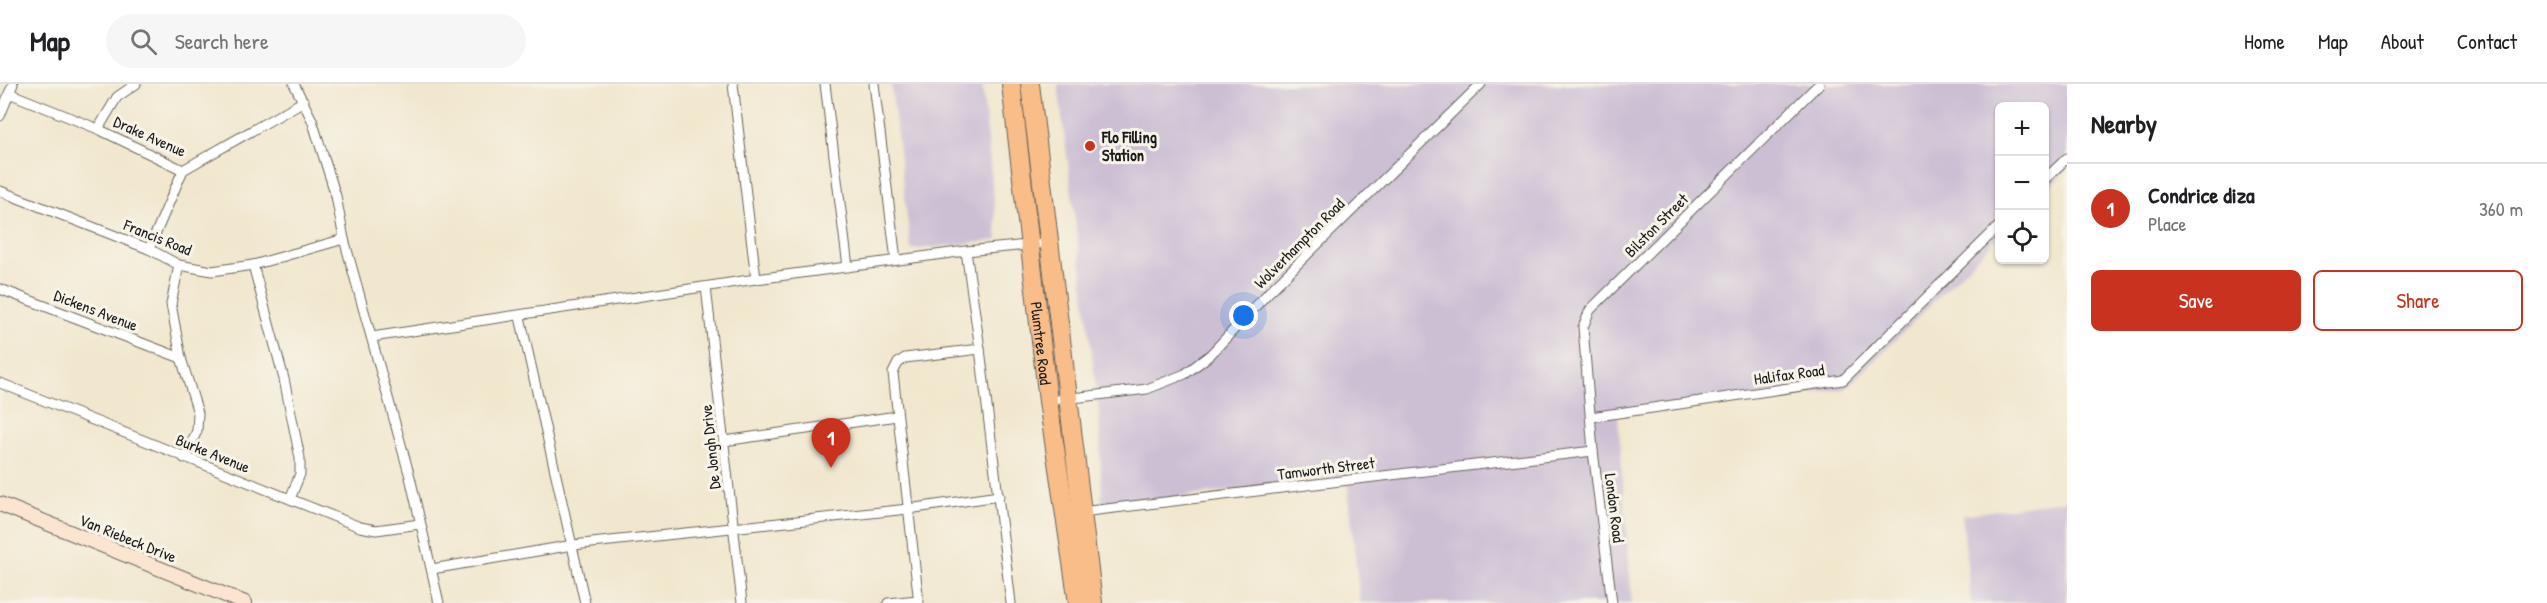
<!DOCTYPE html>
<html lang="en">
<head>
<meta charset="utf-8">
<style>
	body { margin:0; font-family:"Patrick Hand",sans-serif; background:#f6f6f6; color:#202124 }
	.controls { position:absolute; right:18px; top:18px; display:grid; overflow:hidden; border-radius:9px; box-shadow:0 2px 4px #0004 }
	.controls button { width:54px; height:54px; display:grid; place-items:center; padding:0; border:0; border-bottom:2px solid #e0e0e0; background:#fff; color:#202124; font:30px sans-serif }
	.you { position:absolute; left:1244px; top:232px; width:21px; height:21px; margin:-15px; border:4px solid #fff; border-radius:50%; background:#1a73e8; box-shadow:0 0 0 9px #1a73e833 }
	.badge { display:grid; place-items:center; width:39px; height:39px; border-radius:50%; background:#c8321e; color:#fff; font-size:20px; font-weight:700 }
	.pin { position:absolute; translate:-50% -50px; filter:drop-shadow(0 2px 3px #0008) }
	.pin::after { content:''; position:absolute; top:32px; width:21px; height:18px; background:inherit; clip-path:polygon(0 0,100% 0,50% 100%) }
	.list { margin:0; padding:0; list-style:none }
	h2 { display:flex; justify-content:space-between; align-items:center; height:78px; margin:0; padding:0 24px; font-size:26px }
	h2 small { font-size:20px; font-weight:400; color:#757577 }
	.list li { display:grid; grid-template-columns:39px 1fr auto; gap:18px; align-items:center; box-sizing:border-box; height:90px; padding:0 24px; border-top:2px solid #e0e0e0 }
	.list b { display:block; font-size:22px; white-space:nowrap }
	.list p { margin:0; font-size:20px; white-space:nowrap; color:#757577 }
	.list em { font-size:20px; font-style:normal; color:#757577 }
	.actions { display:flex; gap:12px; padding:18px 24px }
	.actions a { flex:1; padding:14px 0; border:2px solid #c8321e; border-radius:9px; text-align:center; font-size:21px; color:#c8321e }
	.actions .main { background:#c8321e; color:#fff }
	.icon { flex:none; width:33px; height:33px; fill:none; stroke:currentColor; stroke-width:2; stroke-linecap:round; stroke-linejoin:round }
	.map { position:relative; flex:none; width:2067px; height:519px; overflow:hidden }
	header { display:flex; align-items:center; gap:36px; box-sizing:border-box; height:84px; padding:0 30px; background:#fff; border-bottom:2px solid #e0e0e0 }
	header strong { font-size:28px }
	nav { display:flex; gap:33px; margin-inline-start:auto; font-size:21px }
	.search { width:420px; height:54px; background:#f6f6f6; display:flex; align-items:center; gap:15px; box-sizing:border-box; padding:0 21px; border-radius:33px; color:#757577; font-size:22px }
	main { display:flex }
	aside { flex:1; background:#fff }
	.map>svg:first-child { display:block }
</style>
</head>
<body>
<header>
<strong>Map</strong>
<div class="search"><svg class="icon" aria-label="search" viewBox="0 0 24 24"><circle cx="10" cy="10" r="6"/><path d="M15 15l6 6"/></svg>Search here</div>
<nav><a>Home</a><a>Map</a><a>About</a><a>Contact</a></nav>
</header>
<main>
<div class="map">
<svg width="2067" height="519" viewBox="0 0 2067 519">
	<rect width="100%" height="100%" fill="#f7f3e8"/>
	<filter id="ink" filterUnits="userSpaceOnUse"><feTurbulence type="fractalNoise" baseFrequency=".0167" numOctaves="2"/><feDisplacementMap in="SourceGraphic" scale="12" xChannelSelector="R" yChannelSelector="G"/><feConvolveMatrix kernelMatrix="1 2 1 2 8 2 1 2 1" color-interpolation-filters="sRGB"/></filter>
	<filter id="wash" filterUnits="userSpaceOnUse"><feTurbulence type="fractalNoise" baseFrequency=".008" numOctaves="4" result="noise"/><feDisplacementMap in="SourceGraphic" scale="24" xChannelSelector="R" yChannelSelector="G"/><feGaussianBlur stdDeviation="1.35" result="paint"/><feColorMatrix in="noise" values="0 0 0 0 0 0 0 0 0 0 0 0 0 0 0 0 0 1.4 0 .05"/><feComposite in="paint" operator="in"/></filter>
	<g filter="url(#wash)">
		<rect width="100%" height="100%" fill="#f1e7ce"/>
		<g fill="#ccbfd4">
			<path d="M891,0H982L998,156L911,166Z"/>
			<path d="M1058,0H2067V85L2045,108L2044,22H2000L1999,152L1846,305L1618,331L1632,519H1360L1347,393L1102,422L1099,327Z"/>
			<path d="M2067,416V519H1971L1962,431Z"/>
		</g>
	</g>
	<g filter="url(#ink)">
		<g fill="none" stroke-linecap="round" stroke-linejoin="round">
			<g stroke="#67635a" stroke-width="11">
				<g id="street">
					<path d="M294,0L312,36L336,112L344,155L410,393L439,519"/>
					<path d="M733,0L756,195"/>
					<path d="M825,0L848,183"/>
					<path d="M874,0L896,176"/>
					<path d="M9,9L98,45L183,86L304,17"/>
					<path d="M0,32L13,0"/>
					<path d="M98,45L117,13L136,0"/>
					<path d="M2044,96L2067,74"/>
					<path d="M0,107L149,165L179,181L212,187L253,181L344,155"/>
					<path d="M149,165L183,86"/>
					<path d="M966,167L980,265L1011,519"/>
					<path d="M179,181L171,220L181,274L198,329L197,347L184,374"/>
					<path d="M253,181L284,295L300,374V390L290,415"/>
					<path d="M706,203L742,519"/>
					<path d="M0,205L181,274"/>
					<path d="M520,233L585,519"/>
					<path d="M372,253L756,195L966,167L1048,159"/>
					<path d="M0,299L360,443L376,446L420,440"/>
					<path d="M1048,317L1147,305L1185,290L1210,271L1269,208L1481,0"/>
					<path d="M1591,333L1843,296L2000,141"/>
					<path d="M724,357L897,332"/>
					<path d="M1081,428L1593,367"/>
					<path d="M432,485L573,461L908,425L999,412"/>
					<path d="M888,519L918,516"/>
					<path d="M919,519L893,289L898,279L905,274L980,265"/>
					<path d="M1612,519L1593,367L1583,243L1590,226L1819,0"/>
				</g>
			</g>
			<g stroke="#67635a" stroke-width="16">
				<path id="secondary" d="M0,420L245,519"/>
			</g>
			<g stroke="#67635a" stroke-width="20">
				<g id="highway">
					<path id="s1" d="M1011,0L1048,317L1078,519"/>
					<path d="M1030,0L1093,519"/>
				</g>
			</g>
			<use href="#street" stroke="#fff" stroke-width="9"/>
			<use href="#secondary" stroke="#fce5d0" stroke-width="14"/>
			<use href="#highway" stroke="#f8bd89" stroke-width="18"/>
		</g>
	</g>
	<circle fill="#c8321e" stroke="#f7f3e8" stroke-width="2" cx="1090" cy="62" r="6"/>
	<g text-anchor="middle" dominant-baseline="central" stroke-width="6" stroke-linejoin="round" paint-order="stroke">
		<g font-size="16" fill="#1c1c1c" stroke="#f7f3e8">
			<text transform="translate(150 52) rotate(24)">Drake Avenue</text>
			<text transform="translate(1656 141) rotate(-45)">Bilston Street</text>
			<text transform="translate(158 153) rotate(22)">Francis Road</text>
			<text transform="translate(1299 159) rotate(-45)">Wolverhampton Road</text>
			<text transform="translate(96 226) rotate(21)">Dickens Avenue</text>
			<text stroke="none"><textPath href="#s1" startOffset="261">Plumtree Road</textPath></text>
			<text transform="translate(1789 290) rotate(-8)">Halifax Road</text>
			<text transform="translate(710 363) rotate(-96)">De Jongh Drive</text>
			<text transform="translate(213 369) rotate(22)">Burke Avenue</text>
			<text transform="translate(1326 384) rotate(-7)">Tamworth Street</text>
			<text transform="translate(1615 424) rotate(83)">London Road</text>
			<text transform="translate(128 454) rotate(22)">Van Riebeck Drive</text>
		</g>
		<g font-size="16" font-weight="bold" fill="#1c1c1c" stroke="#f7f3e8" text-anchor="start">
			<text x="1102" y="53">Flo Filling<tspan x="1102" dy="18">Station</tspan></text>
		</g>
	</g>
</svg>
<div class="controls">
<button>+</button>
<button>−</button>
<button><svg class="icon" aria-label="locate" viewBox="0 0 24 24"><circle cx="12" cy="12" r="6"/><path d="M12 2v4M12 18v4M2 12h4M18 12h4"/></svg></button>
</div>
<div class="you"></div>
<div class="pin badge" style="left:831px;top:384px">1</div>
</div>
<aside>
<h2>Nearby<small></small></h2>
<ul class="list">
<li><span class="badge">1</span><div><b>Condrice diza</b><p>Place</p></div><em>360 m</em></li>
</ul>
<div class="actions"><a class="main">Save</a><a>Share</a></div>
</aside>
</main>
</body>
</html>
